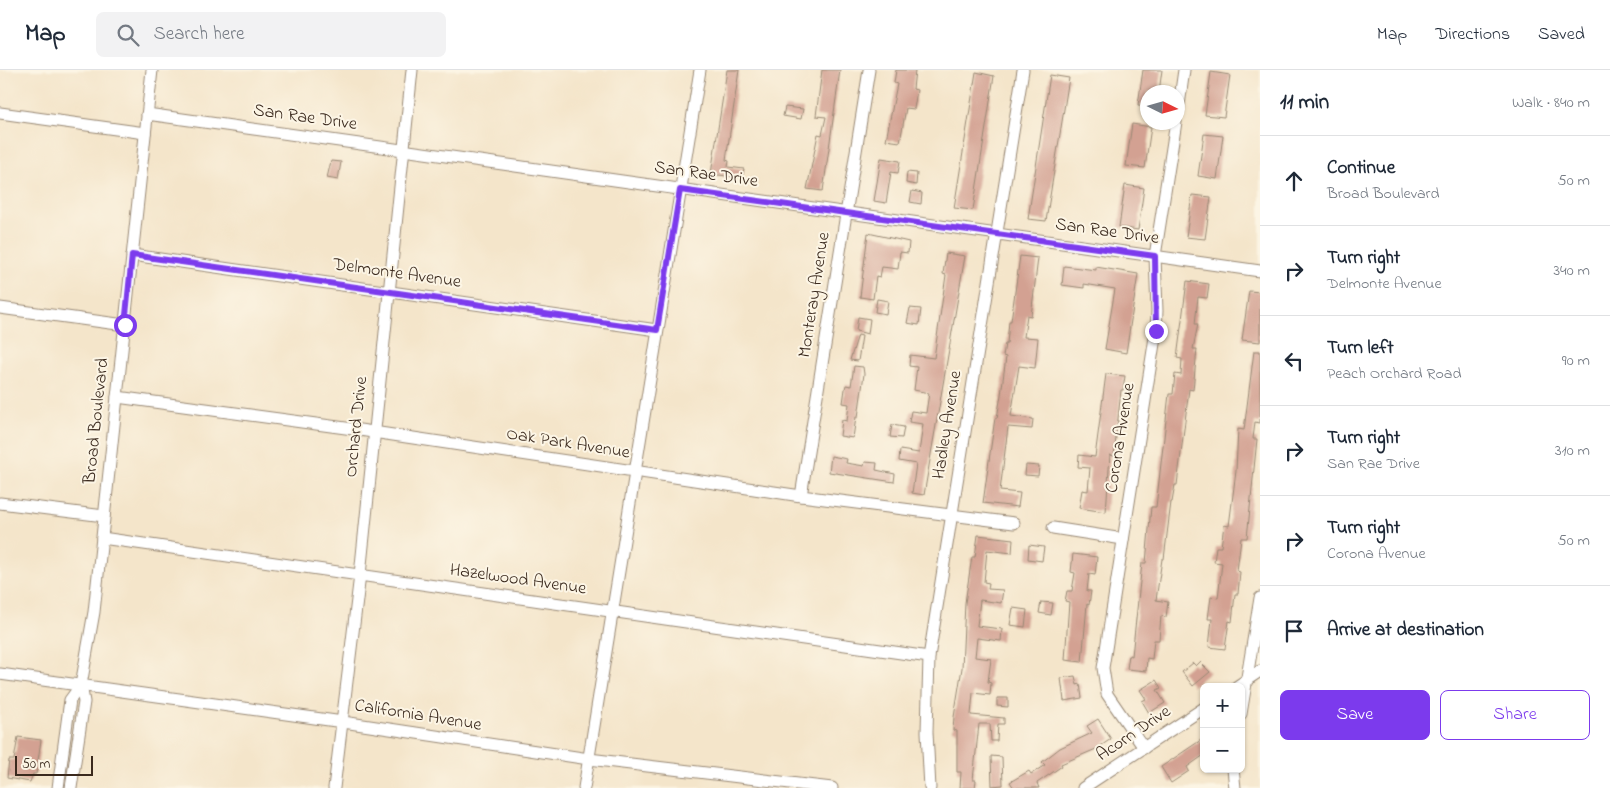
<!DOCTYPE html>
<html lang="en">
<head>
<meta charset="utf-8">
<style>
	body { margin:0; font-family:"Indie Flower",sans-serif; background:#f2f2f3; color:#1f2937 }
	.controls { position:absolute; right:15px; bottom:15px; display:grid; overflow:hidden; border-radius:8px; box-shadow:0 1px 4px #0004 }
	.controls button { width:45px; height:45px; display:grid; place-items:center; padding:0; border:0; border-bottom:1px solid #e0e1e3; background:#fff; color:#1f2937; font:25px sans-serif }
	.compass { position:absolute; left:1140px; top:15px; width:45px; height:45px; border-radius:50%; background:#fff; box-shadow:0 1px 4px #0004; rotate:95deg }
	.scale { position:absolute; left:15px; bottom:12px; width:78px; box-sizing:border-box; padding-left:5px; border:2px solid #3b2a1e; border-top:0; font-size:14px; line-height:18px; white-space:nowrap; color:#3b2a1e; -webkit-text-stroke:4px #fcf5e5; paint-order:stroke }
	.stop { position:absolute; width:15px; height:15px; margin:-11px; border:4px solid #7c3aed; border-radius:50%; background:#fff }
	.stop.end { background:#7c3aed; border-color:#fff; box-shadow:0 1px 5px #0008 }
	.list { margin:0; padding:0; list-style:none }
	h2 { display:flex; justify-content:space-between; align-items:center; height:65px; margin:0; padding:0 20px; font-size:21px }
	h2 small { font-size:16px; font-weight:400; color:#747a83 }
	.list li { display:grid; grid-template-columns:32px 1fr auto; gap:15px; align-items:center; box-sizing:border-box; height:90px; padding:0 20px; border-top:1px solid #e0e1e3 }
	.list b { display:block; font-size:19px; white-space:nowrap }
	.list p { margin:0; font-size:16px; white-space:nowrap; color:#747a83 }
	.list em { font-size:16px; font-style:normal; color:#747a83 }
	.actions { display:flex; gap:10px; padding:15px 20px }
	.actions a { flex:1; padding:11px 0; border:1px solid #7c3aed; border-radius:8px; text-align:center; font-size:18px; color:#7c3aed }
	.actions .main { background:#7c3aed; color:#fff }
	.icon { flex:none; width:28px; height:28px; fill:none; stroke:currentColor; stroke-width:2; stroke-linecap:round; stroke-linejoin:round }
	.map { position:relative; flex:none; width:1260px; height:718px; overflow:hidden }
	header { display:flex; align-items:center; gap:30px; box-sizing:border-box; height:70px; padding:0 25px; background:#fff; border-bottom:1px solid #e0e1e3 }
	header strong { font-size:24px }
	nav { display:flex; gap:28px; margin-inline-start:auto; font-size:18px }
	.search { width:350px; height:45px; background:#f2f2f3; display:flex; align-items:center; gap:12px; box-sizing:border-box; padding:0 18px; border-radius:8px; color:#747a83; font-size:19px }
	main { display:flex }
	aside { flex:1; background:#fff }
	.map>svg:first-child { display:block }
</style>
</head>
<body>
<header>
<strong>Map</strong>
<div class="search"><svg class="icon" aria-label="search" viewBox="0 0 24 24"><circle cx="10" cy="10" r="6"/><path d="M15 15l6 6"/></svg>Search here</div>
<nav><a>Map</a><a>Directions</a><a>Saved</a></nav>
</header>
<main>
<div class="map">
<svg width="1260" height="718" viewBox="0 0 1260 718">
	<rect width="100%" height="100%" fill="#fcf5e5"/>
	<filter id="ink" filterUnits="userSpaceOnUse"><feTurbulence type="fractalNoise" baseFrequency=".02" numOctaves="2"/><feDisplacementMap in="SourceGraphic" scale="10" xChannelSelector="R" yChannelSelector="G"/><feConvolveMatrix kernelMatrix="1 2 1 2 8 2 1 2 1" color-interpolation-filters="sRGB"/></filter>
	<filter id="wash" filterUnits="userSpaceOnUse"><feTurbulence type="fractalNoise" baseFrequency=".0096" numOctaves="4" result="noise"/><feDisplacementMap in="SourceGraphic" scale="20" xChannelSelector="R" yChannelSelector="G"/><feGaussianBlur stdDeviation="1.12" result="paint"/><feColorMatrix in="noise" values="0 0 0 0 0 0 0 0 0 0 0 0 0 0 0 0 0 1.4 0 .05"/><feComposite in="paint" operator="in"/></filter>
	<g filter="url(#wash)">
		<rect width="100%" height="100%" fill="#f4e5ca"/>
		<g id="blocks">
			<g fill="#d3a192">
				<path d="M727,0H739L726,90L729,91L728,97L744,99L742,108L711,104Z"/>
				<path d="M822,0H840L823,121L807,119L818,64L822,65L826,47L816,46Z"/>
				<path d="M896,0H915L913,19L917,20L914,39L906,38L900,72L886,70L897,14L894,13Z"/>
				<path d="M1143,0H1162L1159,22H1148V36L1138,35Z"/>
				<path d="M976,2L994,6L973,140L954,138Z"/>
				<path d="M1211,2L1230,5L1224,47L1205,45Z"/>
				<path d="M1050,5L1069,8L1046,151L1028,149Z"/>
				<path d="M785,37L803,39L801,49L783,46Z"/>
				<path d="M1132,54L1151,57L1145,98L1126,96Z"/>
				<path d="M1204,64L1223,66L1217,109L1198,106Z"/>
				<path d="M881,88L900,91L898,103L891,102L886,133L874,131Z"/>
				<path d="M331,91L341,92L338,110L327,108Z"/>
				<path d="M907,102L917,103L916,115L906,113Z"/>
				<path d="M1125,115L1144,118L1138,160L1119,157Z"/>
				<path d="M912,121L922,123L921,134L910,132Z"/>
				<path d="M1192,125L1211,127L1205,169L1186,167Z"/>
				<path d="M868,163L909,172L908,183L900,182L898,199L882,197L880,207L876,206L873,229L860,227Z"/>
				<path d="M946,183L965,186L924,425L912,423L916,394L899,391L900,380L919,383L923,354L909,352L911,341L926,343L929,323L914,320L917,297L909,296L910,285L934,288L946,205L943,204Z"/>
				<path d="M1020,186L1038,188L1031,246L1027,245L1024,267L1038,268L1035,298L1019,296L1011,346L1033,349L1032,359L1008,357L1000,421L1020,423L1018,437L983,433L995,348H997L1001,325L1006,287L1003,286L1005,274H1007L1009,251H1011Z"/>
				<path d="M1064,196L1096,200V197L1138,204L1126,283L1105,279L1115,219L1084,214V218L1062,215Z"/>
				<path d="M1187,211L1209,214L1207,228L1198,227L1195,254H1198L1193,279H1197L1193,320L1189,319L1177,415H1175L1172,432H1171L1164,489H1162L1157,523L1156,530L1168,532L1166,547L1161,546L1159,570H1154L1152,589L1147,588L1146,601L1127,599L1129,585L1132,586L1142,493H1146L1151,437H1156L1169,324H1173L1175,304L1181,305L1182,289L1177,288Z"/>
				<path d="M1249,221L1260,222V272L1242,270Z"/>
				<path d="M877,229L888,231L886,244L875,242Z"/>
				<path d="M910,238L921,239L919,255L907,253Z"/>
				<path d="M858,247L870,249L868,264L856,261Z"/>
				<path d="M858,265L862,266L858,291L850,290Z"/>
				<path d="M1254,281H1260V353L1255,352L1253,369H1257L1247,468H1241L1237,501L1240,502L1238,524H1235L1232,552L1229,551L1225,579L1209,577L1212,549H1208L1211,527L1218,528L1222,493L1214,492L1216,477H1221L1224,455L1229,456L1236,401L1238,359L1244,360Z"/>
				<path d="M854,296L863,297L864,304L858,347H856L853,368L840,366L842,350L847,351L849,334L843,333L845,319L846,315L851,316Z"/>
				<path d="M1106,304L1125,306L1123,320H1121L1114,386L1110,385L1106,442L1079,438L1082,420L1088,421L1090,398L1078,397L1079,385L1095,387Z"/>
				<path d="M892,355L904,357L902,368L890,367Z"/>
				<path d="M831,386L847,389L846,393L864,396L865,392L877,393L876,400L895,404L894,412L829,402Z"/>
				<path d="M1026,395L1039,396L1038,406L1025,405Z"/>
				<path d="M978,465L1013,469L1012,483L987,480L984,512L989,513L988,519L1003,520L1001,533L980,530L977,556L1002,559L1001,571L977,568L975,587L991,589L988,612L991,613L990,625L973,623L971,645L1004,648V654H998L997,671H991L990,654H979L973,710H976L975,718H960L961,702H957V661L953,660L954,647L962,598L965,533L972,487H975Z"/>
				<path d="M1029,475L1044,477L1042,491L1028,489Z"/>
				<path d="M1073,484L1097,487L1095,505L1089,504L1087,521H1091L1089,535L1087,534L1082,592L1065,590L1069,532L1065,531L1067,521H1072L1075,503L1071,502Z"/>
				<path d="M1041,532L1053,533L1051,545L1039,543Z"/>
				<path d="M1013,538L1027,540L1025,557L1010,555Z"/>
				<path d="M1200,592L1210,602L1193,616L1182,602L1193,593L1196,596Z"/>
				<path d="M1075,606L1077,615L1080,614L1082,628L1064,631L1061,608Z"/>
				<path d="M1156,610L1161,618L1157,620L1165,633L1149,643L1142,631L1146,629L1140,620Z"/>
				<path d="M997,628H1008V637L997,636Z"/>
				<path d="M1098,649L1111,669L1096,679L1061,694L1062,696L1037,713L1039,718H1014L1010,712L1029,701L1031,704L1045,695L1042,692L1060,678L1092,663L1087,656Z"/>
				<path d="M18,667L41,670L36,704H33L30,712L7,708L9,690H14Z"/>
				<path d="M1204,668V685L1187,697L1189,701L1171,713L1161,697Z"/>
				<path d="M991,686L1002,687L1003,715L992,716Z"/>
			</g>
		</g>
	</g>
	<g filter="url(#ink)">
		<use href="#blocks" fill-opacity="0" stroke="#988874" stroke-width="1"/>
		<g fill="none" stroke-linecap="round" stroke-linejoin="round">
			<g stroke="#988874" stroke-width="13">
				<g id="street">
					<path d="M1178,42L1184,0"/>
					<path d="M0,43L145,63"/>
					<path d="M147,44L1260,201"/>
					<path d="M132,185L657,260"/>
					<path d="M0,238L125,255"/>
					<path d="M117,327L353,359L801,426L1014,453"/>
					<path d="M801,426L869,0"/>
					<path d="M0,433L104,446"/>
					<path d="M1053,458L1123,469"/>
					<path d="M102,468L929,587"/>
					<path d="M0,604L343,652L589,689L832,718"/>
					<path d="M1236,617L1260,601"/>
					<path d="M1241,644L1260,528"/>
					<path d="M1144,678L1107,624L1103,598L1156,261L1157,241L1155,186L1176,52"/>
					<path d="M1233,699L1235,718"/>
					<path d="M58,718L70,630L81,615"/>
					<path d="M71,718L84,632L81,615L94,542L152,0"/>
					<path d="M334,718L360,505L412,0"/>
					<path d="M584,718L700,0"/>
					<path d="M930,718L927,662L929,587L1023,0"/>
					<path d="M1083,718L1204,638"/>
				</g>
			</g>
			<use href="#street" stroke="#fff" stroke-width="11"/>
		</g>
	</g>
	<g fill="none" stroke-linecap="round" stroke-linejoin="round" filter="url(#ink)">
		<path stroke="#7c3aed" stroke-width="6" d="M125,255L132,185L657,260L680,120L1155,186L1156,261"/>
	</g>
	<g text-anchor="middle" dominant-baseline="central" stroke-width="4" stroke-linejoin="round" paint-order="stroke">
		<g font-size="18" fill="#3b2a1e" stroke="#fcf5e5">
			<text transform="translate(305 48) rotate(8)">San Rae Drive</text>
			<text transform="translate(706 105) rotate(8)">San Rae Drive</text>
			<text transform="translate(1107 162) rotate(8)">San Rae Drive</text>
			<text transform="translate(397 204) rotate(8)">Delmonte Avenue</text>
			<text transform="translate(815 225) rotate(-81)">Monteray Avenue</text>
			<text transform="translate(97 351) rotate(-84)">Broad Boulevard</text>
			<text transform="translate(948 355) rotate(-81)">Hadley Avenue</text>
			<text transform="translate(357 357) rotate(-84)">Orchard Drive</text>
			<text transform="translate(1121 368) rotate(-81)">Corona Avenue</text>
			<text transform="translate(568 374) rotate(9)">Oak Park Avenue</text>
			<text transform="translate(518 510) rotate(8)">Hazelwood Avenue</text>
			<text transform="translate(418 646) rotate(9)">California Avenue</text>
			<text transform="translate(1134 664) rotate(-34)">Acorn Drive</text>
		</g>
	</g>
</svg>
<div class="controls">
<button>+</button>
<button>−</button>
</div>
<svg class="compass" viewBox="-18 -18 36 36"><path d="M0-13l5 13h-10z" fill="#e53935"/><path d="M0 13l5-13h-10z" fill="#747a83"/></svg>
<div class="scale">50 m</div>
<div class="stop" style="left:125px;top:255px"></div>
<div class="stop end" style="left:1156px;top:261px"></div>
</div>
<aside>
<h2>11 min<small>Walk · 840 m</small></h2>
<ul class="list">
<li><svg class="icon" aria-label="ahead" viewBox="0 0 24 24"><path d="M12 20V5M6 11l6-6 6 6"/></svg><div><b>Continue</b><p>Broad Boulevard</p></div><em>50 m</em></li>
<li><svg class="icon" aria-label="right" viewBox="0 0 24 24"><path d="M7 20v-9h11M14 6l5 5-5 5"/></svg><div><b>Turn right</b><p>Delmonte Avenue</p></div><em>340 m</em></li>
<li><svg class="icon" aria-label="left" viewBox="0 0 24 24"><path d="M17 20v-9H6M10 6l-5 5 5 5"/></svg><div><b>Turn left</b><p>Peach Orchard Road</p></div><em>90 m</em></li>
<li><svg class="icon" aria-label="right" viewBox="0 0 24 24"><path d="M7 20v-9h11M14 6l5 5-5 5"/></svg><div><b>Turn right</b><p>San Rae Drive</p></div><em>310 m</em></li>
<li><svg class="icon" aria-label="right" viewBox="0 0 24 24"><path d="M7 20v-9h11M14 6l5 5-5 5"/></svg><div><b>Turn right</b><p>Corona Avenue</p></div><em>50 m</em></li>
<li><svg class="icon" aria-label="arrive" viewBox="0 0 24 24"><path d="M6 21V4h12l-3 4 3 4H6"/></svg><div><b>Arrive at destination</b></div></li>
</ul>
<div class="actions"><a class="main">Save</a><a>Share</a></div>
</aside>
</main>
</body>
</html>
